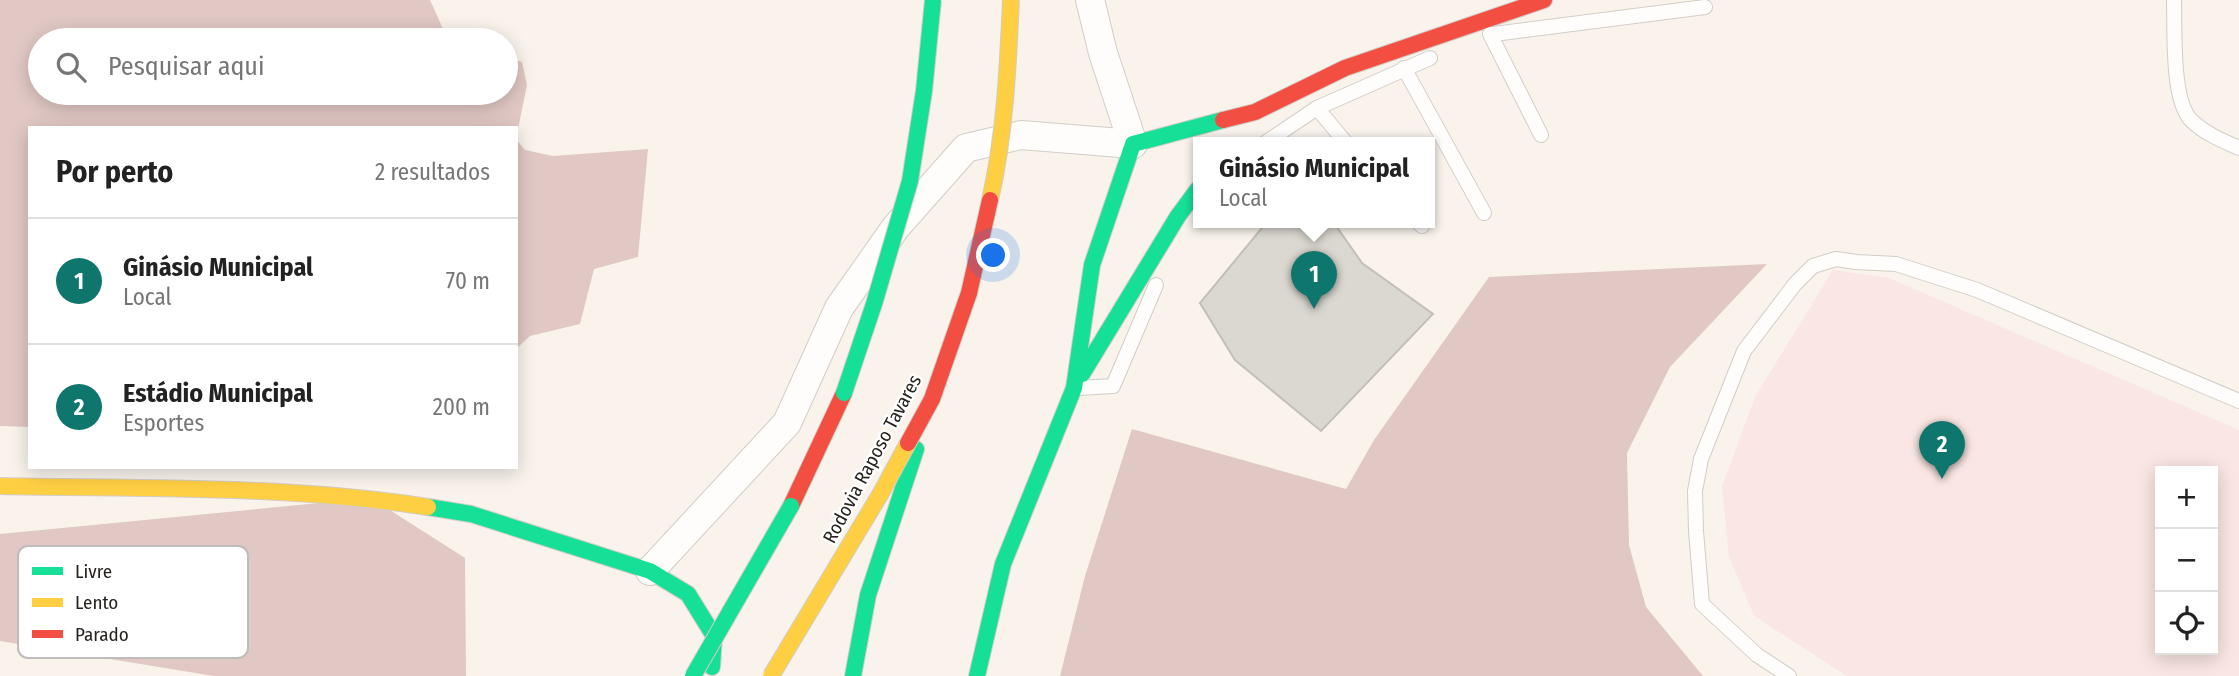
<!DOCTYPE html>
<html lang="pt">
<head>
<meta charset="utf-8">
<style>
	body { margin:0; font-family:"Fira Sans Condensed",sans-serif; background:#f2f2f2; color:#222 }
	.controls { position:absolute; right:21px; bottom:21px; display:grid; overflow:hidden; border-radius:0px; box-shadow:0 4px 18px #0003 }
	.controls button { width:63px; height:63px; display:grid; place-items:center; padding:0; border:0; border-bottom:2px solid #e0e0e0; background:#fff; color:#222; font:35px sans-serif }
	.you { position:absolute; left:994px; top:256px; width:24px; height:24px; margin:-18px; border:5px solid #fff; border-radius:50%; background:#1a73e8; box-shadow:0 0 0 10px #1a73e833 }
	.badge { display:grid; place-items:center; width:46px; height:46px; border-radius:50%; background:#0f766e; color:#fff; font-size:23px; font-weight:700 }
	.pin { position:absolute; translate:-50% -58px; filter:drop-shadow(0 2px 4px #0008) }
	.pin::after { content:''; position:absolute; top:37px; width:24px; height:21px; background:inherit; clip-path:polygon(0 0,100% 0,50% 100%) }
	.popup { position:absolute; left:1193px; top:137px; width:242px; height:91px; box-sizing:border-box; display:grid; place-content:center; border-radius:0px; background:#fff; filter:drop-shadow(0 2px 5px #0005); font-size:23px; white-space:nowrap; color:#767676 }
	.popup b { font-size:26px; color:#222 }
	.popup::after { content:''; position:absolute; left:50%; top:100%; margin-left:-14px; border:14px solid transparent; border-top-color:#fff }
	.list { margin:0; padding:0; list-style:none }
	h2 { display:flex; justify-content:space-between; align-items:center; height:91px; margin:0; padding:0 28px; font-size:30px }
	h2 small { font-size:23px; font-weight:400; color:#767676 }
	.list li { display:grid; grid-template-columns:46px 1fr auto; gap:21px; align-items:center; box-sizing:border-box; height:126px; padding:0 28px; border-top:2px solid #e0e0e0 }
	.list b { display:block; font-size:26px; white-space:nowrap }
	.list p { margin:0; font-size:23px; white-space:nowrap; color:#767676 }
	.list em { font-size:23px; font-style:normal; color:#767676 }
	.icon { flex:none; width:38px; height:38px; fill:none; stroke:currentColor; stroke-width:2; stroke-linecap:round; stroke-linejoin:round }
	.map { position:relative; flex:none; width:2239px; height:676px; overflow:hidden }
	.search { position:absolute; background:#fff; box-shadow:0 4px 18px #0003; left:28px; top:28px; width:490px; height:77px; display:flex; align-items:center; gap:18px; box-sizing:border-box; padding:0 24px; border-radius:38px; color:#767676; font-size:26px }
	.panel { position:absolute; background:#fff; box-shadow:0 4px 18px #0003; left:28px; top:126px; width:490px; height:343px; border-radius:0px }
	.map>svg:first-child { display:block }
</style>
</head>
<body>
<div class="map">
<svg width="2239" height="676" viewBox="0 0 2239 676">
	<rect width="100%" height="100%" fill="#f9f3ec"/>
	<path fill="#fae6e2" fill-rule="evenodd" d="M1833,270L1889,278L2239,430V676H1847L1754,616L1729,556L1722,487L1755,397ZM2160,471H2213V650H2160Z"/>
	<g fill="#e1c8c4">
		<path d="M0,0H430L448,40H40V93H473L477,102L497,96L498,93H506V68L509,58L522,62L527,85L516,139L525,150L553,156L648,149L638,257L594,269L580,324L530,336L516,349V128H30V427L0,426Z"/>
		<path d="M1767,264L1670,367L1627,453L1629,545L1646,607L1703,676H1060L1085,576L1132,429L1346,489L1374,440L1489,277Z"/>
		<path d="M371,498L465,558L466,676H214L0,641V534Z"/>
	</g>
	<path fill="#dbd8d1" stroke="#c3bfb9" stroke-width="2" d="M1266,223H1334L1362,263L1433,314L1321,431L1235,360L1200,303Z"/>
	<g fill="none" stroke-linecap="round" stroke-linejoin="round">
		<g stroke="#d2cdc7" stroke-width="16">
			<g id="lane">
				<path d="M2174,0C2175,29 2171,102 2192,121C2204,133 2223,141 2239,148"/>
				<path d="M1490,34L1541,135"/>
				<path d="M1494,34L1705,7"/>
				<path d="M1404,68L1484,213"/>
				<path d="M1317,108L1346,143"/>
				<path d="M1265,143L1317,108L1430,58"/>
				<path d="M1419,223L1422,226"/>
				<path d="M1079,388L1113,386L1156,285"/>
				<path d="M1789,676L1757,655L1702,604L1696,531L1695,491L1701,459L1744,351L1795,284L1813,266L1836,259L1856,262L1896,264L1977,290L2239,401"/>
			</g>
		</g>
		<g stroke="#d2cdc7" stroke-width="30">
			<path id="street" d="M650,571L787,423L839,308L896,227L966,148L1021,135L1133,144L1103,53L1090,0"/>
		</g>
		<g stroke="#d2cdc7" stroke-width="18">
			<g id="fast">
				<path d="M1082,374L1178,216L1198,189"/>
				<path d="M428,507L471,514L650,571L688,594L714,636L712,667"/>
				<path d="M853,676L868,595L916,449"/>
				<path d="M977,676L1003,564L1074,388L1092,265L1133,144L1223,120"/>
			</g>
		</g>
		<g stroke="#d2cdc7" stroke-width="18">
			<path id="slow" d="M0,486C142,489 287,485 428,507"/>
		</g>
		<g stroke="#d2cdc7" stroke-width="18">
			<g id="jam">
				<path d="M1223,120L1255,112L1345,68L1544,0"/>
				<path d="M791,506L844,393"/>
			</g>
		</g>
		<use href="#lane" stroke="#fefdfc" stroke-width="14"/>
		<use href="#street" stroke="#fefdfc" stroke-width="28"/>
		<use href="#fast" stroke="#16e098" stroke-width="16"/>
		<use href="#slow" stroke="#ffcf43" stroke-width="16"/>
		<use href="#jam" stroke="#f24e42" stroke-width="16"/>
		<g stroke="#d2cdc7" stroke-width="18" stroke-linecap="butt">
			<g id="fast-bridge">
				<path d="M844,393L874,304L910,181L924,91L933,0"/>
				<path d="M693,676L791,506"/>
			</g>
		</g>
		<g stroke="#d2cdc7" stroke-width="18" stroke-linecap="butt">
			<g id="slow-bridge">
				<path d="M990,200C1005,135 1008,66 1011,0"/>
				<path d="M771,676L881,493L908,443"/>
			</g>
		</g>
		<g stroke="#d2cdc7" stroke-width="18" stroke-linecap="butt">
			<path id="jam-bridge" d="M908,443L932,399L969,293L990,200"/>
		</g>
		<use href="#fast-bridge" stroke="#16e098" stroke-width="16"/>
		<use href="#slow-bridge" stroke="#ffcf43" stroke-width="16"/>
		<use href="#jam-bridge" stroke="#f24e42" stroke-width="16"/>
	</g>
	<g text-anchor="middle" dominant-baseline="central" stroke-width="5" stroke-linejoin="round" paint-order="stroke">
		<g font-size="19" fill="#29231e" stroke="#fff">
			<text transform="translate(872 459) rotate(-62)">Rodovia Raposo Tavares</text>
		</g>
	</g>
	<rect x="18" y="546" width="230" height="112" rx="10" fill="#fff" stroke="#bfbdbc" stroke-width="2"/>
	<rect x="32" y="567" width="31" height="8" fill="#16e098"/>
	<rect x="32" y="598" width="31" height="9" fill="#ffcf43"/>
	<rect x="32" y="630" width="31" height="8" fill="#f24e42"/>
	<g font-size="19" fill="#29231e">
		<text x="75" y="578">Livre</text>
		<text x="75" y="609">Lento</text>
		<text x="75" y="641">Parado</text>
	</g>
</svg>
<div class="controls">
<button>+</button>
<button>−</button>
<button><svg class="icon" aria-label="locate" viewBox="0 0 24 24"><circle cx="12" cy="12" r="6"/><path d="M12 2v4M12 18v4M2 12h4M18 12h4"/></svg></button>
</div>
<div class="you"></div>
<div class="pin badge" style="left:1314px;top:309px">1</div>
<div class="popup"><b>Ginásio Municipal</b>Local</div>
<div class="pin badge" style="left:1942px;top:479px">2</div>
<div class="search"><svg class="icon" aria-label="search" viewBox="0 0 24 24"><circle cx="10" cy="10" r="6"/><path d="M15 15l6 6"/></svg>Pesquisar aqui</div>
<section class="panel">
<h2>Por perto<small>2 resultados</small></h2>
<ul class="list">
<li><span class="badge">1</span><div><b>Ginásio Municipal</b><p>Local</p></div><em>70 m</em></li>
<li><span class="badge">2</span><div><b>Estádio Municipal</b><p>Esportes</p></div><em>200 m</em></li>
</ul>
</section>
</div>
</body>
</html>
